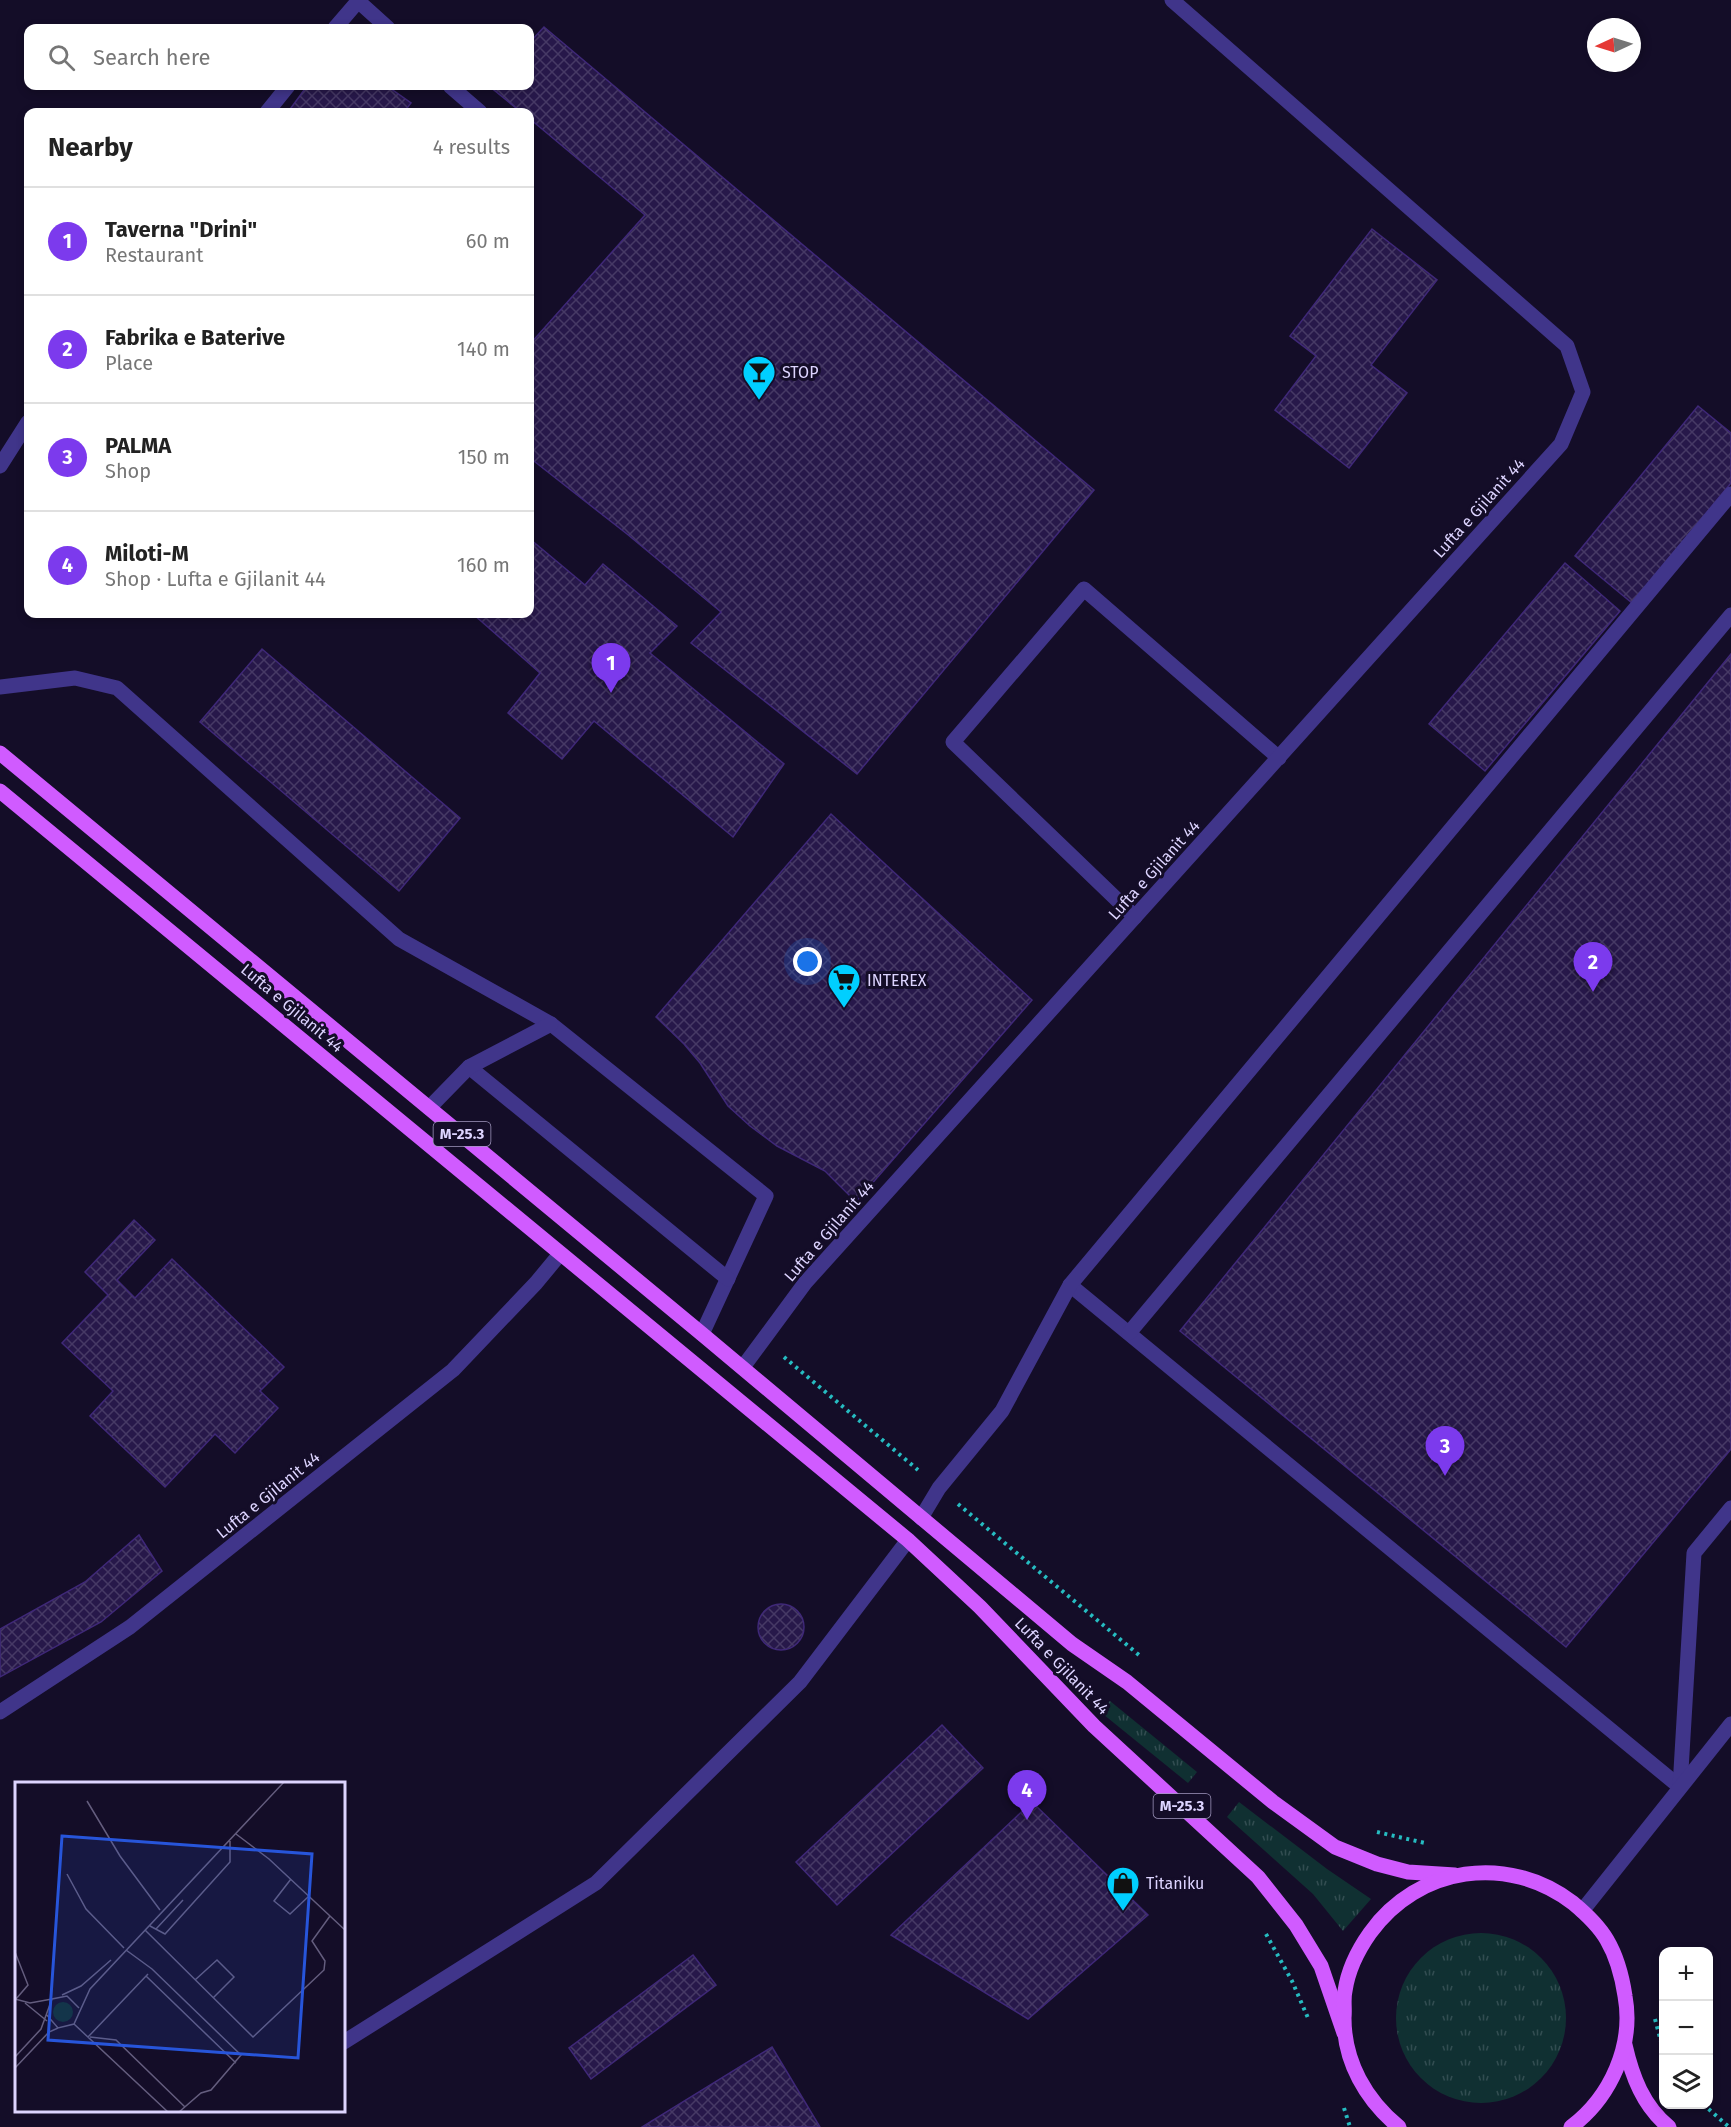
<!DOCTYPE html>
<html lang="en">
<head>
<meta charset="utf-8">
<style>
	body { margin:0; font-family:"Fira Sans",sans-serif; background:#f2f2f2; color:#222 }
	.controls { position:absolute; right:18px; bottom:18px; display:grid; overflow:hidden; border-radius:12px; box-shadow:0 3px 9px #0003 }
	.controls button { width:54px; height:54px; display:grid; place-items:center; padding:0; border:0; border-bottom:2px solid #e0e0e0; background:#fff; color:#222; font:30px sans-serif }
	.compass { position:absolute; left:1587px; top:18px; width:54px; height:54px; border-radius:50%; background:#fff; box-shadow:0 3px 9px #0003; rotate:266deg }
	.you { position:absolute; left:808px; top:962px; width:21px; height:21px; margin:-15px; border:4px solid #fff; border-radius:50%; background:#1a73e8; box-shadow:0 0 0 9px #1a73e833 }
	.badge { display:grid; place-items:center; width:39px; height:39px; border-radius:50%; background:#7c3aed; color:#fff; font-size:20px; font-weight:700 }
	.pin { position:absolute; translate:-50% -50px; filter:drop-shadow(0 2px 3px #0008) }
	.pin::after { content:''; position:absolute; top:32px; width:21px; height:18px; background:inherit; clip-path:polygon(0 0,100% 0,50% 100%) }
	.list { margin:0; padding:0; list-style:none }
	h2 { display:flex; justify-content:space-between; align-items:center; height:78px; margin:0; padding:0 24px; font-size:26px }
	h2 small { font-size:20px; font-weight:400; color:#767676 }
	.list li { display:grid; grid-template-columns:39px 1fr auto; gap:18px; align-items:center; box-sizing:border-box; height:108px; padding:0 24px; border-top:2px solid #e0e0e0 }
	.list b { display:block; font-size:22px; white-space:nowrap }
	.list p { margin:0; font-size:20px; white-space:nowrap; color:#767676 }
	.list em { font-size:20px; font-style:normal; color:#767676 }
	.icon { flex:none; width:33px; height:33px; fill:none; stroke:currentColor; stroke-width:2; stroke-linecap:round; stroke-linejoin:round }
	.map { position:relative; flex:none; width:1731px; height:2127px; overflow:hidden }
	.search { position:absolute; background:#fff; box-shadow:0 3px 9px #0003; left:24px; top:24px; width:510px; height:66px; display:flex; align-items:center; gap:15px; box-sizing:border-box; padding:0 21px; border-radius:12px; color:#767676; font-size:22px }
	.panel { position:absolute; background:#fff; box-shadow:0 3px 9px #0003; left:24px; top:108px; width:510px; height:510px; border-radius:12px }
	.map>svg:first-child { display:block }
</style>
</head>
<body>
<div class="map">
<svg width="1731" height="2127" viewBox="0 0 1731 2127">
	<defs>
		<pattern id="grass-tufts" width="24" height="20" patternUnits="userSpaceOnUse" patternTransform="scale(1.5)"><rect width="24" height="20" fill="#103032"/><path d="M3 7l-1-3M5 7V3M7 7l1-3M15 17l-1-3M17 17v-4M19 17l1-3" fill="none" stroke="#324d51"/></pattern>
		<pattern id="building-cross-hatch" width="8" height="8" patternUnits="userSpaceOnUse" patternTransform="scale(1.5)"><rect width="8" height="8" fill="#27184a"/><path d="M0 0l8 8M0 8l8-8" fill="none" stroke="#463965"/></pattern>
	</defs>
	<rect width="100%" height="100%" fill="#140d28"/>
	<g fill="url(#grass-tufts)">
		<path d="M1110,1701L1197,1772L1188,1783L1098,1710Z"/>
		<path d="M1239,1802L1327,1869L1371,1899L1343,1931L1313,1894L1227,1817Z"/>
		<circle cx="1481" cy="2018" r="85"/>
	</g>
	<g fill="url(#building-cross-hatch)" stroke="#3f2878" stroke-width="1.5">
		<path d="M544,27L1094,490L857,774L691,643L721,612L627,534L530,458V344L645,215L530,119V112H521L489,86H530V42Z"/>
		<path d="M307,86H387L411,103L404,112H288Z"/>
		<path d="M1372,229L1437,280L1371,365L1407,393L1349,468L1275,410L1316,356L1290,336Z"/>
		<path d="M1698,406L1731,433V483L1632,603L1575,556Z"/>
		<path d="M530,539L585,585L603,564L677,626L650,653L784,764L733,837L594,721L562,759L508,713L540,673L473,614H530Z"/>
		<path d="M1565,563L1620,611L1485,771L1429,724Z"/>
		<path d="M262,649L460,818L399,891L200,722Z"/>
		<path d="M1731,654V1449L1566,1647L1180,1331Z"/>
		<path d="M831,814L1032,1000L856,1202L825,1171L777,1146L750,1126L728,1106L700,1063L684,1044L656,1017Z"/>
		<path d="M134,1220L155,1240L117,1280L135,1298L172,1259L284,1367L260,1391L278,1408L235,1453L215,1434L165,1487L90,1416L113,1391L62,1343L108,1295L85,1272Z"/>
		<path d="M139,1535L162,1571L101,1622L0,1677V1629L85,1582Z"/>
		<circle cx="781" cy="1627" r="23"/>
		<path d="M942,1725L983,1768L837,1905L796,1862Z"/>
		<path d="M1032,1802L1148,1915L1028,2019L891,1935Z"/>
		<path d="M693,1955L716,1985L591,2079L569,2048Z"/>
		<path d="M772,2047L820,2127H642Z"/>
	</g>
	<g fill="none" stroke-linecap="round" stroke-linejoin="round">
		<g stroke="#26bcc1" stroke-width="4" stroke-dasharray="3 4.5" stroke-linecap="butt">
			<path d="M784,1357L918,1470"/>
			<path d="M958,1504L1139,1655"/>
			<path d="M1377,1832L1425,1843"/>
			<path d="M1266,1934L1292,1981L1308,2018"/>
			<path d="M1655,2019L1664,2053"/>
			<path d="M1703,2104L1729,2127"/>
			<path d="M1344,2108L1350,2127"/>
		</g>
		<g stroke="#40358a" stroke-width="15">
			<path d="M358,1L388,28"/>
			<path d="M335,28L359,0"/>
			<path d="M450,86L480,112"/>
			<path d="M267,112L288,86"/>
			<path d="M0,466L28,422"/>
			<path d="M0,687L75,678L117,688L399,939L551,1024L766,1196L702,1334"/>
			<path d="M1135,917L953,742L1084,589L1279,758"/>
			<path d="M469,1067L728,1279"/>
			<path d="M429,1108L469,1067L551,1024"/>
			<path d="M1070,1285L1680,1787"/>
			<path d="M1129,1333L1731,615"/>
			<path d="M743,1367L805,1283L1561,444L1583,392L1567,346L1172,0"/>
			<path d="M921,1518L939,1488L1002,1411L1070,1285L1731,494"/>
			<path d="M0,1712L130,1627L453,1370L536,1283L560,1254"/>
			<path d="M1680,1787L1694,1553L1731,1508"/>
			<path d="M1582,1911L1731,1724"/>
			<path d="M344,2042L596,1883L800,1682L908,1540"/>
		</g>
		<g stroke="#d05bff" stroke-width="15">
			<path d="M0,753L702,1334L1072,1644L1127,1682L1273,1802L1335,1847L1377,1864L1408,1872L1455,1875"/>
			<path d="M0,791L908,1540L980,1607L1094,1726L1258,1877L1296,1925L1321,1966L1344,2033"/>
			<path d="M1625,2045C1632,2076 1643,2106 1669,2127"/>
			<path d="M1399,2127C1366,2100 1344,2062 1344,2018C1345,2009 1343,1999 1345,1991C1348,1970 1358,1950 1370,1933C1418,1866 1508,1853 1573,1903C1585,1913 1599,1926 1607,1940C1617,1957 1622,1976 1625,1996C1634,2045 1611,2097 1571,2127"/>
		</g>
	</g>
	<defs>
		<g id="bar-pin" transform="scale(1.725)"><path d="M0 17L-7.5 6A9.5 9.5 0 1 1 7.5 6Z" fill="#00cfff" stroke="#140d28"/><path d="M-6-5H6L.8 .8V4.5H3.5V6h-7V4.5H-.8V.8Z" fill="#111"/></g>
		<g id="supermarket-pin" transform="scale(1.725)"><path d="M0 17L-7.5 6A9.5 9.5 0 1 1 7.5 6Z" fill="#00cfff" stroke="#140d28"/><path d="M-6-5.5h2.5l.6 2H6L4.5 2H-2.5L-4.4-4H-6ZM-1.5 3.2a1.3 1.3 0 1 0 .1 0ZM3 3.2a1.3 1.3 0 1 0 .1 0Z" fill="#111"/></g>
		<g id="shop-pin" transform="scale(1.725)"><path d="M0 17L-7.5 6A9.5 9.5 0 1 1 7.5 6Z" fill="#00cfff" stroke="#140d28"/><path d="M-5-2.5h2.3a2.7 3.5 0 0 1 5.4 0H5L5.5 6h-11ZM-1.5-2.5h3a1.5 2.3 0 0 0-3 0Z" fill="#111"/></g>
	</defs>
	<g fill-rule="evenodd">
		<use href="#bar-pin" x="759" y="372"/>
		<use href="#supermarket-pin" x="844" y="980"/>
		<use href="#shop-pin" x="1123" y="1883"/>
	</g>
	<g text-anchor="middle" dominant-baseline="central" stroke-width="6" stroke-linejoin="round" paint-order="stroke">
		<g fill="#140d28" stroke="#a198be" stroke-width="1.5">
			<rect x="433.5" y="1122" width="57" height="24" rx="4.5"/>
			<rect x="1153.5" y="1794" width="57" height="24" rx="4.5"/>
		</g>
		<g font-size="15" font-weight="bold" fill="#ddd4ff">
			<text x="462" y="1134">M-25.3</text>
			<text x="1182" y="1806">M-25.3</text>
		</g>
		<g font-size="16" fill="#ddd4ff" stroke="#140d28" text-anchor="start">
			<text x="782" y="372">STOP</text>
			<text x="867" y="980">INTEREX</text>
			<text x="1146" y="1883">Titaniku</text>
		</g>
		<g font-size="16" fill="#ddd4ff" stroke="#140d28">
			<text transform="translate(1479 508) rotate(-48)">Lufta e Gjilanit 44</text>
			<text transform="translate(1154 870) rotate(-48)">Lufta e Gjilanit 44</text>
			<text transform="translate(292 1008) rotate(40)">Lufta e Gjilanit 44</text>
			<text transform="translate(829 1231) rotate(-49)">Lufta e Gjilanit 44</text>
			<text transform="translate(268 1495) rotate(-39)">Lufta e Gjilanit 44</text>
			<text transform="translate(1062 1666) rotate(46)">Lufta e Gjilanit 44</text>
		</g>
	</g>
	<g transform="translate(15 1782)">
		<rect width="330" height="330" fill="#140d28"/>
		<path d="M38 230a10 10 0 1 1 20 0a10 10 0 1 1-20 0Z" fill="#103032"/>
		<path fill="none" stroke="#645d7e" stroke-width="1.5" d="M72,19L105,74L145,128M221,52L254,77L330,148M52,92L71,127L109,166M276,97L259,119L275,132L294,114M135,144L150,152L215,80V59M141,147L168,118M130,148L238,255L309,188L310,179L297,159L315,134M111,168L137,187L226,273L196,308L186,311L164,330M0,170L13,203L1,217M131,194L221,281M180,198L202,178L219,195L198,216M47,213L66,204L96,178M0,217L15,221L37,217M10,221L32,239M31,232L43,246L59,242L75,207L269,0M59,242L153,330M73,255L133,192M75,255L101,258L170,325M0,275L26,247L37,217L52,214L64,226M0,286L34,250L43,246"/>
		<path fill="#2755da" fill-opacity="0.15" stroke="#2755da" stroke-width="3" d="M47,54L297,72L283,276L33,258Z"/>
		<rect width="330" height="330" fill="none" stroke="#ddd4ff" stroke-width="3"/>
	</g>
</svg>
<div class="controls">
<button>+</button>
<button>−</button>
<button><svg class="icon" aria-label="layers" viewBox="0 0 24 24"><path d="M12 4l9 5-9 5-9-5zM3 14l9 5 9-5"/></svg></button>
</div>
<svg class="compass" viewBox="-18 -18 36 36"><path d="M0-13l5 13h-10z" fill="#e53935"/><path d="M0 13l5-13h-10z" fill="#767676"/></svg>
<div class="you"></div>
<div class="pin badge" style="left:611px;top:693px">1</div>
<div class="pin badge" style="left:1593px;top:992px">2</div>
<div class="pin badge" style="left:1445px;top:1476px">3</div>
<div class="pin badge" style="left:1027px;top:1820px">4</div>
<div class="search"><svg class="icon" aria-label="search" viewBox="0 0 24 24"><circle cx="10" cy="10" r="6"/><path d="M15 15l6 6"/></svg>Search here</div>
<section class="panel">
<h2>Nearby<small>4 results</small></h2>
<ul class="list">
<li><span class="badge">1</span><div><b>Taverna &quot;Drini&quot;</b><p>Restaurant</p></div><em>60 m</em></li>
<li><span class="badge">2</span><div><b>Fabrika e Baterive</b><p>Place</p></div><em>140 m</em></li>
<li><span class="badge">3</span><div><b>PALMA</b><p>Shop</p></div><em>150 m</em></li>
<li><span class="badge">4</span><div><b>Miloti-M</b><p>Shop · Lufta e Gjilanit 44</p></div><em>160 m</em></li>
</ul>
</section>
</div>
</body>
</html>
